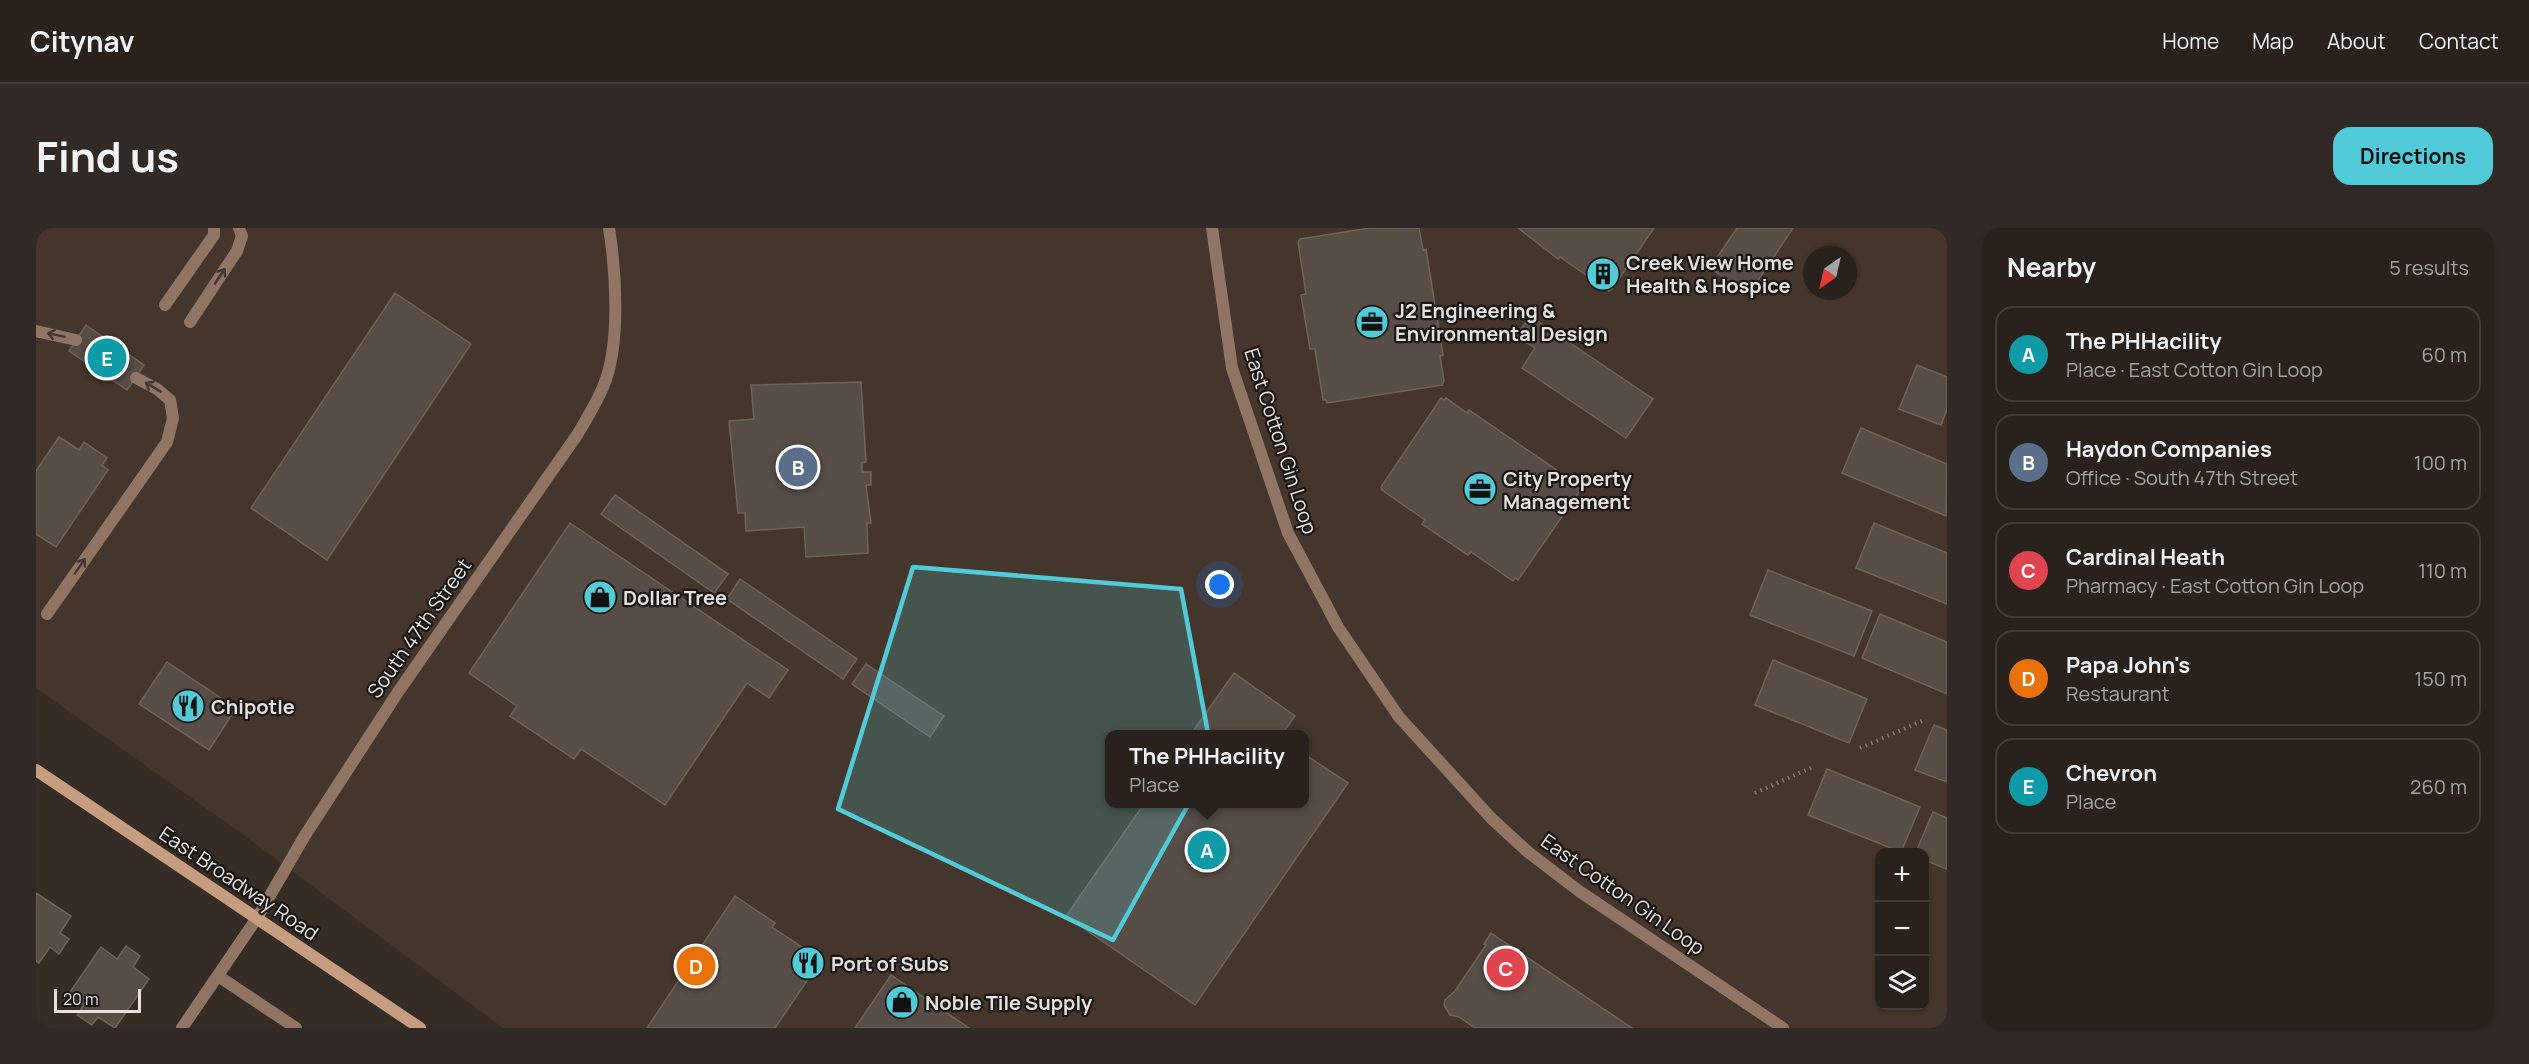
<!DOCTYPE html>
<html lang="en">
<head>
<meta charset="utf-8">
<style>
	body { margin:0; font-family:Manrope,sans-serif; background:#302925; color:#f1f3f6 }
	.controls { position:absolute; right:18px; bottom:18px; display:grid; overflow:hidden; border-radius:12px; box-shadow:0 2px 4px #0004 }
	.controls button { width:54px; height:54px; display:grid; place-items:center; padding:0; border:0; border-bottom:2px solid #443e3b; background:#28211c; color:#f1f3f6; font:30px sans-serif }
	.compass { position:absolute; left:1767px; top:18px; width:54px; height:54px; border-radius:50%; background:#28211c; box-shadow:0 2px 4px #0004; rotate:214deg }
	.scale { position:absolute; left:18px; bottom:15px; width:87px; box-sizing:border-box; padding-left:6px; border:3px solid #e7e1dd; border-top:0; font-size:16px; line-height:21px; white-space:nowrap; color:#e7e1dd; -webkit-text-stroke:4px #1a1613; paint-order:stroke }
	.you { position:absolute; left:1184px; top:357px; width:21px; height:21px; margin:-15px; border:4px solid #fff; border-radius:50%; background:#1a73e8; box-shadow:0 0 0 9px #1a73e833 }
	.badge { display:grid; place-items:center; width:39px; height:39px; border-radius:50%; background:#52cbd9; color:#fff; font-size:20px; font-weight:700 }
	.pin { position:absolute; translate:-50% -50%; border:3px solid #fff; box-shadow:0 2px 6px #0006 }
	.popup { position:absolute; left:1069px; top:502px; width:204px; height:78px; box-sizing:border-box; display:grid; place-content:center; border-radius:12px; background:#28211c; filter:drop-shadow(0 2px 4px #0005); font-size:20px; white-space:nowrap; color:#a5a3a3 }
	.popup b { font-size:22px; color:#f1f3f6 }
	.popup::after { content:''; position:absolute; left:50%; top:100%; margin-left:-12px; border:12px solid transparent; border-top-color:#28211c }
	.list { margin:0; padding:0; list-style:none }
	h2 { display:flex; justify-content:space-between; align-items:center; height:78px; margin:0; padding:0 24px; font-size:26px }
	h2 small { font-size:20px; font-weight:400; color:#a5a3a3 }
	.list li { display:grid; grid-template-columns:39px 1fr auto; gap:18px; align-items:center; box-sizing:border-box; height:96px; margin:0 12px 12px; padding:0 12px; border:2px solid #443e3b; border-radius:18px }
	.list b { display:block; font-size:22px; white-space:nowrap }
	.list p { margin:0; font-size:20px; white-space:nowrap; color:#a5a3a3 }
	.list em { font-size:20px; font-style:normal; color:#a5a3a3 }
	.icon { flex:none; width:33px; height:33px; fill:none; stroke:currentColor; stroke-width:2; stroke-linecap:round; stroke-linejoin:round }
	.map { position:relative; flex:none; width:1911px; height:800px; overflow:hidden; border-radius:18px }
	header { display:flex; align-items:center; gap:36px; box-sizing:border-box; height:84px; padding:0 30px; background:#28211c; border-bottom:2px solid #443e3b }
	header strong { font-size:28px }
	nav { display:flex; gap:33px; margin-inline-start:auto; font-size:21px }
	.intro { display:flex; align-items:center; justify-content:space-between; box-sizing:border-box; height:144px; padding:0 36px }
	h1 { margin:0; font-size:42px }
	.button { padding:15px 27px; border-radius:18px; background:#52cbd9; color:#111; font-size:21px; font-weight:700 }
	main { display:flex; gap:36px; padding:0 36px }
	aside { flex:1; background:#28211c; border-radius:18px; box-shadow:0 2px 4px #0004 }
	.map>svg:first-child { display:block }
</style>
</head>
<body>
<header>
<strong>Citynav</strong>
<nav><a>Home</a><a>Map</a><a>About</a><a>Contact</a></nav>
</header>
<div class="intro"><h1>Find us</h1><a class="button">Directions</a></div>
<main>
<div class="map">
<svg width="1911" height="800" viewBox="0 0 1911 800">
	<rect width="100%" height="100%" fill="#362c26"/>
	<path fill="#44362c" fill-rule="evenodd" d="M0,0H1911V800H467L205,605L0,460ZM1776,27H1812V63H1776ZM1074,506H1268V576H1074ZM1844,624H1888V778H1844Z"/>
	<g fill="#574d47" stroke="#6e645d" stroke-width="1.5">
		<path d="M1334,0H1383L1387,22L1390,21L1407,127L1404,128L1408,153L1406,157L1291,175L1290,172H1287L1279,121H1274L1265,67L1270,66L1262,14L1264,11Z"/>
		<path d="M1482,0H1618L1576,61L1573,63L1524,29L1522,31Z"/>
		<path d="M1701,0H1757L1713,66L1674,40Z"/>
		<path d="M359,65L435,116L291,332L215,280Z"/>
		<path d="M1494,88L1617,171L1590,210L1486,140L1499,120L1480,108Z"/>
		<path d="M50,97L108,137L91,162L33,123Z"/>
		<path d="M1881,137L1911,149V181L1905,197L1863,181Z"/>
		<path d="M825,154L830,234L826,235V244H835V257H830L835,295H831L832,325L770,329L768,299L710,303L709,285H702L693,193L718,191L715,157Z"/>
		<path d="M1405,170L1408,172L1410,170L1431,185L1433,182L1522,243L1520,246L1542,260L1543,264L1482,352L1479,350L1477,353L1435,324L1432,327L1386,296L1389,292L1346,262L1345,259Z"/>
		<path d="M1825,200L1911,236L1910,288L1806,245Z"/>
		<path d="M23,209L43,222L48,214L71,230L66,237L72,242L20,319L0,306V243Z"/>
		<path d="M579,267L692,346L678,365L565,286Z"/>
		<path d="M534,295L752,442L733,470L711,455L629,577L545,521L538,531L474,488L481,478L433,445Z"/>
		<path d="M1838,295L1911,325V376L1820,340Z"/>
		<path d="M1732,342L1836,383L1818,428L1714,387Z"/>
		<path d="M704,351L821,431L807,451L691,371Z"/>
		<path d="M1844,386L1911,414V466L1826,430Z"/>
		<path d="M1737,432L1831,471L1813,515L1719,477Z"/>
		<path d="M131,434L200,480L173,522L103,476Z"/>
		<path d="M830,436L908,488L894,509L816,456Z"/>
		<path d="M1198,445L1259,488L1246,506H1155Z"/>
		<path d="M1898,497L1911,502V554L1879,542Z"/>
		<path d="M1268,526L1312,555L1159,777L1030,688L1108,576H1268Z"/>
		<path d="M1791,541L1884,579L1865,624L1772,587Z"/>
		<path d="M1897,584L1911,590V641L1888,632V624H1880Z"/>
		<path d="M0,665L35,688L24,705L33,711L23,726L14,719L3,735L0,733Z"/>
		<path d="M699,668L739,695L736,699L785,732L739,800H611Z"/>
		<path d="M1455,705L1596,800H1439L1423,789L1414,787L1408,777L1409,772L1419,763L1450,717L1448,716Z"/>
		<path d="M90,718L104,728L97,739L113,751L79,800L62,789L56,797L41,787L48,777L32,767L65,719L81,731Z"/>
		<path d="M855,747L933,800H819Z"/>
	</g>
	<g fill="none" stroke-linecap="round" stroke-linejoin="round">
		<g stroke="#857d78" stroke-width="4" stroke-dasharray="1.5 4.5" stroke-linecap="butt">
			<path d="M1824,520L1886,493"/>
			<path d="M1719,565L1779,538"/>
		</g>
		<g stroke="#907564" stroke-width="12">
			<path d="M129,77L178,7V0"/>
			<path d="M154,94L201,23L206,8L203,0"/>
			<path d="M0,103L40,112"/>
			<path d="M11,386L131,214L137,190L134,172L121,161L100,150"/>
			<path d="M182,748L260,800"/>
		</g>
		<g stroke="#907564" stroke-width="12">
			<path d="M1176,0L1196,140L1252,305L1302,399L1363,489L1455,590L1492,624L1543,663L1747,800"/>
			<path d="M146,800L221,690L268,609L362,464L541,207C550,192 560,176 567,159C585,118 580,44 573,0"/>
		</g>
		<path stroke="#c79d80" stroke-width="12" d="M0,542L384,800"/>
	</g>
	<defs><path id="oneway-shaft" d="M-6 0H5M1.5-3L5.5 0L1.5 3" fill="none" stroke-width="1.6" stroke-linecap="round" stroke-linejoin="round" transform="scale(1.5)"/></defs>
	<g stroke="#43372f">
		<use href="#oneway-shaft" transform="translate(184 48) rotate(-56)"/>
		<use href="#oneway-shaft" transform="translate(20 107) rotate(-168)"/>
		<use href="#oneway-shaft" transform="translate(117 159) rotate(-149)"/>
		<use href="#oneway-shaft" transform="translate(44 338) rotate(-55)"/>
	</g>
	<path fill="#52cbd9" fill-opacity="0.2" stroke="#52cbd9" stroke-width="4.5" stroke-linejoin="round" d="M877,339L1145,361L1177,532L1077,712L802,581Z"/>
	<defs>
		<g id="building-disc" transform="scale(1.725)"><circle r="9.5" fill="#52cbd9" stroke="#1a1613"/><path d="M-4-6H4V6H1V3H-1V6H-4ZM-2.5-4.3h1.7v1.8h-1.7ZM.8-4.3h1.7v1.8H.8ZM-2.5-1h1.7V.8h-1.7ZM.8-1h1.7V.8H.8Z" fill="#111"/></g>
		<g id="office-disc" transform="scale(1.725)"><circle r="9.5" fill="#52cbd9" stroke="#1a1613"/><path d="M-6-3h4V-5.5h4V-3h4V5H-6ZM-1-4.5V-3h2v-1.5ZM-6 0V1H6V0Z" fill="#111"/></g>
		<g id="shop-disc" transform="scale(1.725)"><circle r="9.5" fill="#52cbd9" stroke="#1a1613"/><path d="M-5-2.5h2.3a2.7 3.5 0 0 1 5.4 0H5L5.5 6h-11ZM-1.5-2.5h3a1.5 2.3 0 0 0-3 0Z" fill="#111"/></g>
		<g id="restaurant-disc" transform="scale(1.725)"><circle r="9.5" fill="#52cbd9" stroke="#1a1613"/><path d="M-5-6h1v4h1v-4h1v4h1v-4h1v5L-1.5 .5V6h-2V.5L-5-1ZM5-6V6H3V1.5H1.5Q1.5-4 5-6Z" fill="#111"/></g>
	</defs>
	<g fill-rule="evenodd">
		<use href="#building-disc" x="1567" y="46"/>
		<use href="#office-disc" x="1336" y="94"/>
		<use href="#office-disc" x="1444" y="261"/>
		<use href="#shop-disc" x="564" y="369"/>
		<use href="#restaurant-disc" x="152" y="478"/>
		<use href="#restaurant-disc" x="772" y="735"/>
		<use href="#shop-disc" x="866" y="774"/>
	</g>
	<g text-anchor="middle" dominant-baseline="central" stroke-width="4.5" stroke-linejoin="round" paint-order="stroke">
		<g font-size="20" font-weight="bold" fill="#e7e1dd" stroke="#1a1613" text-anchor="start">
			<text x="1590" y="34">Creek View Home<tspan x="1590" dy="23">Health &amp; Hospice</tspan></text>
			<text x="1359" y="82">J2 Engineering &amp;<tspan x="1359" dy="23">Environmental Design</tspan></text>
			<text x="1467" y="250">City Property<tspan x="1467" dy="23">Management</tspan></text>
			<text x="587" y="369">Dollar Tree</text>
			<text x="175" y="478">Chipotle</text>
			<text x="795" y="735">Port of Subs</text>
			<text x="889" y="774">Noble Tile Supply</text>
		</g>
		<g font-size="20" fill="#e7e1dd" stroke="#1a1613">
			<text transform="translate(1245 213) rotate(72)">East Cotton Gin Loop</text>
			<text transform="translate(383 400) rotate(-55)">South 47th Street</text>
			<text transform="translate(203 655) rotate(34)">East Broadway Road</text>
			<text transform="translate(1587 666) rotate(35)">East Cotton Gin Loop</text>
		</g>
	</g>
</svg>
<div class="controls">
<button>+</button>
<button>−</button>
<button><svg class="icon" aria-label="layers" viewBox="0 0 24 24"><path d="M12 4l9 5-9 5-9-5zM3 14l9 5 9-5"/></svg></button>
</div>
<svg class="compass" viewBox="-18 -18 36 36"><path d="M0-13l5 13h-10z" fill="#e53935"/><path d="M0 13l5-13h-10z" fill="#a5a3a3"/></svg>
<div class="scale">20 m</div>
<div class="you"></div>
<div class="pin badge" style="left:1171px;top:622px;background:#0f9aa8">A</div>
<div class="popup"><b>The PHHacility</b>Place</div>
<div class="pin badge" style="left:762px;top:239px;background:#5c6f8a">B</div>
<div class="pin badge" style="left:1470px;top:740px;background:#e0444e">C</div>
<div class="pin badge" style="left:660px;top:738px;background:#e8710a">D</div>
<div class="pin badge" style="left:71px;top:130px;background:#0f9aa8">E</div>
</div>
<aside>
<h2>Nearby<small>5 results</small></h2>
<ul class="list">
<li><span class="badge" style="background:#0f9aa8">A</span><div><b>The PHHacility</b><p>Place · East Cotton Gin Loop</p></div><em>60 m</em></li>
<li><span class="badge" style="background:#5c6f8a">B</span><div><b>Haydon Companies</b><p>Office · South 47th Street</p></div><em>100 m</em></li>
<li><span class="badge" style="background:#e0444e">C</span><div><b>Cardinal Heath</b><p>Pharmacy · East Cotton Gin Loop</p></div><em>110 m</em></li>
<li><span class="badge" style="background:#e8710a">D</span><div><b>Papa John's</b><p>Restaurant</p></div><em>150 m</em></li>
<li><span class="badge" style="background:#0f9aa8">E</span><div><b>Chevron</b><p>Place</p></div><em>260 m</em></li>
</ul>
</aside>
</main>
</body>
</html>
